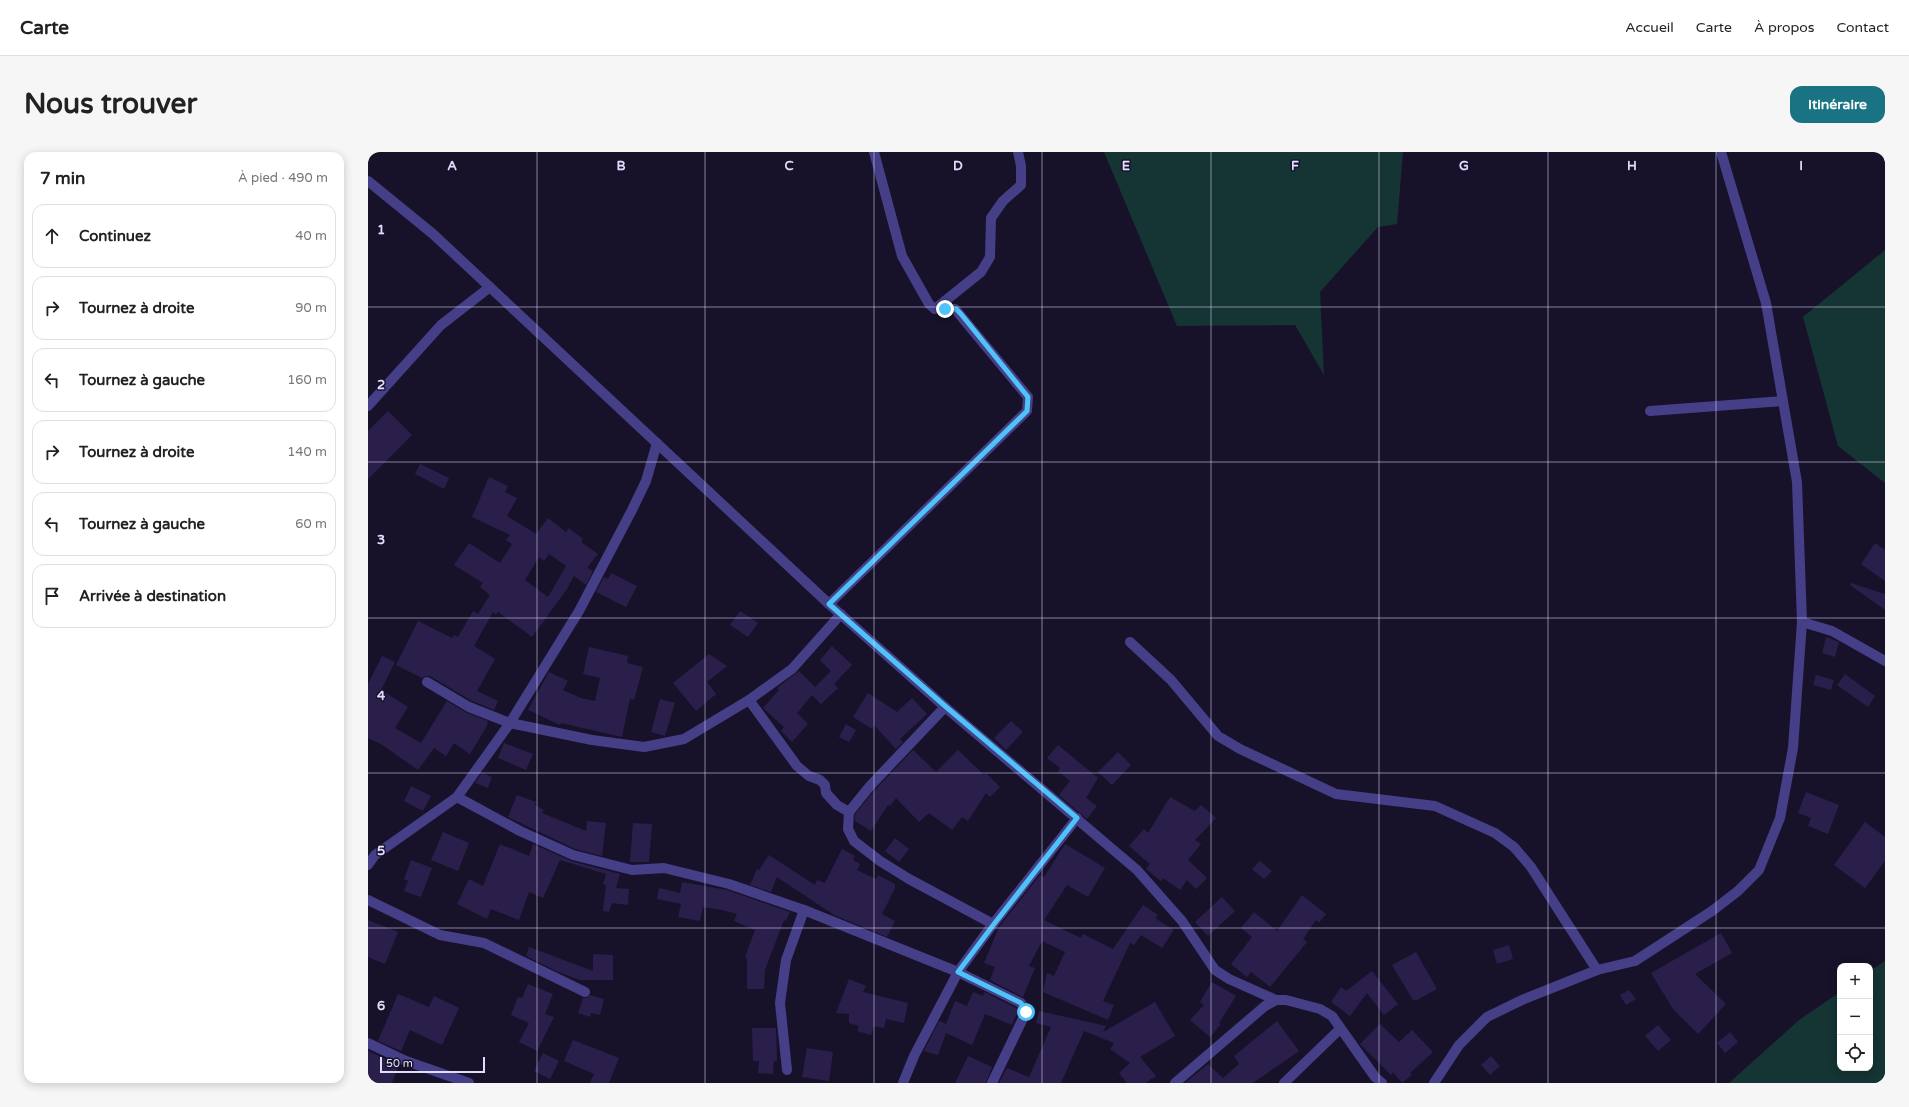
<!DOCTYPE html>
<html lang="fr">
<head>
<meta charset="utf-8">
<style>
	body { margin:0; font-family:"Varela Round",sans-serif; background:#f6f6f6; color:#222 }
	.controls { position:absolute; right:12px; bottom:12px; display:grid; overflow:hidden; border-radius:8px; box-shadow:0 2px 10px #0003 }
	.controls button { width:36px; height:36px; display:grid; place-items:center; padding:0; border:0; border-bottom:1px solid #e0e0e0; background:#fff; color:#222; font:20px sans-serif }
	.scale { position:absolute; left:12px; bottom:10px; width:105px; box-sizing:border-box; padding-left:4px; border:2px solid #e2ddfe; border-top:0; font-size:11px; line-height:14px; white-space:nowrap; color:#e2ddfe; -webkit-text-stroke:3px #17122a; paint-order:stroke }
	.stop { position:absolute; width:12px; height:12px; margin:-9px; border:3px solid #4fc3f7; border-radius:50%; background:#fff }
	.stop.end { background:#4fc3f7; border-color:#fff; box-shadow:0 1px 4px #0008 }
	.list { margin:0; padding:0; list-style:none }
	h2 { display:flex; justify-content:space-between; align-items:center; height:52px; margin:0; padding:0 16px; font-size:17px }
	h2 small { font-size:13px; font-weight:400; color:#767676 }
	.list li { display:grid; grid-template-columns:26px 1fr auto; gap:12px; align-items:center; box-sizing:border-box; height:64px; margin:0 8px 8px; padding:0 8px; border:1px solid #e0e0e0; border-radius:12px }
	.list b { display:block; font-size:15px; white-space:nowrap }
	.list em { font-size:13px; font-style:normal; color:#767676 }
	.icon { flex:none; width:22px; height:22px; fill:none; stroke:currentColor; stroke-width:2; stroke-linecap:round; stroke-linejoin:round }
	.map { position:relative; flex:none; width:1517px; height:931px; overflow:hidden; border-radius:12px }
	header { display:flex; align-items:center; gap:24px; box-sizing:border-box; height:56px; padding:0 20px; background:#fff; border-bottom:1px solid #e0e0e0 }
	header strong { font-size:19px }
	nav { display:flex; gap:22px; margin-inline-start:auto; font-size:14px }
	.intro { display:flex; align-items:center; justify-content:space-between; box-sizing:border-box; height:96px; padding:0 24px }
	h1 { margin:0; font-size:28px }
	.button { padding:10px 18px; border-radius:12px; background:#197382; color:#fff; font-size:14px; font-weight:700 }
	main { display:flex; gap:24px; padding:0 24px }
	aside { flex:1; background:#fff; border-radius:12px; box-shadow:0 2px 10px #0003 }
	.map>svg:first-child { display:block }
</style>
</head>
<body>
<header>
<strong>Carte</strong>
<nav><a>Accueil</a><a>Carte</a><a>À propos</a><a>Contact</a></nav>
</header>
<div class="intro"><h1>Nous trouver</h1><a class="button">Itinéraire</a></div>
<main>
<aside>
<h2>7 min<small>À pied · 490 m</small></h2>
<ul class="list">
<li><svg class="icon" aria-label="ahead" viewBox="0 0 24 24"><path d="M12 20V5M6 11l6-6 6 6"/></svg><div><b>Continuez</b></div><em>40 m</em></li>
<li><svg class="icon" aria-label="right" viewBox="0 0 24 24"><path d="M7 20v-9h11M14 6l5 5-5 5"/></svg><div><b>Tournez à droite</b></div><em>90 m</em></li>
<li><svg class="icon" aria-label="left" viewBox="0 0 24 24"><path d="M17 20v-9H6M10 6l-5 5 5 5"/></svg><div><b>Tournez à gauche</b></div><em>160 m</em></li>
<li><svg class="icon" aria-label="right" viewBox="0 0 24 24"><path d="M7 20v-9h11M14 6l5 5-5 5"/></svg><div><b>Tournez à droite</b></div><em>140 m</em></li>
<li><svg class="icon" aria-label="left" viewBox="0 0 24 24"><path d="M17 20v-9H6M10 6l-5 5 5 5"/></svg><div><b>Tournez à gauche</b></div><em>60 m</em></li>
<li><svg class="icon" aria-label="arrive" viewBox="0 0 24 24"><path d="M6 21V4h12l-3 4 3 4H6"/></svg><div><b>Arrivée à destination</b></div></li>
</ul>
</aside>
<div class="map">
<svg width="1517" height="931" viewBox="0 0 1517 931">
	<rect width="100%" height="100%" fill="#17122a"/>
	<g fill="#153434">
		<path d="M736,0H1035L1029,72L1010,75L952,140L956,223L927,173L809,174Z"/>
		<path d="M1517,98V331L1470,294L1435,165Z"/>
		<path d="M1517,809V931H1361L1431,868L1472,840V916H1502V819Z"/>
	</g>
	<g fill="#2a1f4b" fill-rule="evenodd">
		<path d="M20,259L44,283L0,327V279Z"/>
		<path d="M52,312L81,326L76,337L47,322Z"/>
		<path d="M121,325L140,334L137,340L149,346L139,364L168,382L180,366L198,380L201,376L215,387L213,390L230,402L219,416L225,419L218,433L206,424L199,437L164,485L130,460L128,463L125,460L106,494L127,507L109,539L130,549L126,558L104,549L62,524H59L54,526L28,513L50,469L84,486L86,483L90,485L105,459L110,462L122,443L112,435L115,431L86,413L101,391L132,411L144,392L138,388L142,383L104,365ZM181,402L198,414L180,445L157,428L171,405L176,409Z"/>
		<path d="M1507,391L1517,398V429L1493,412Z"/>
		<path d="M243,421L269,434L258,455L228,440L236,425L240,427Z"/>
		<path d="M1483,431L1517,442V458L1482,433Z"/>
		<path d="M372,459L390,471L380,485L362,473Z"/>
		<path d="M1458,485L1471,490L1467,505L1454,501Z"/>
		<path d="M464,494L484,513L466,532L470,536L453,552L444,543L429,561L440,572L424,590L413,579L416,575L395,556L411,538L409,536L431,519L447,535L463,519L452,508Z"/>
		<path d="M221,495L260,504L259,511L275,515L266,548L262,547L254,585L193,571L192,573L160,558L181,520L200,529L195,538L213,546L227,549L232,526L215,522Z"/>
		<path d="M341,502L359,514L339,530L348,542L328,559L305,531Z"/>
		<path d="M14,504L27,510L13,538L40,555L27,576L53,591L79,549L99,561L120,569L119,574L102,602L86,591L78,604L66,596L50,618L13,592L0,586V532Z"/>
		<path d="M1477,522L1507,544L1500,555L1469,533Z"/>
		<path d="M1448,523L1466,528L1463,538L1445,533Z"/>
		<path d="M500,541L529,560L544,546L559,562L532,587L535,590L528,597L506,573L504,577L485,565Z"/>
		<path d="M292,547L307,551L297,584L283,580Z"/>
		<path d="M643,569L655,580L638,598L626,586Z"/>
		<path d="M478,572L488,578L481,590L471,585Z"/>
		<path d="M136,591L165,602L158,618L130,606Z"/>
		<path d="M690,593L730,626L718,646L729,654L719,667L691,643L702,629L690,619L692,616L679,606Z"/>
		<path d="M545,598L568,620L590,598L616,623L618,621L632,635L622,645L618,641L600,669L594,665L584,678L561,661L551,670L528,646L522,654L520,653L503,679L487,669V662L507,638Z"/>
		<path d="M750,600L763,613L744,633L730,620Z"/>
		<path d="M114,621L124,625L120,636L107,631Z"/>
		<path d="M43,634L63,644L55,659L36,649Z"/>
		<path d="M1438,640L1471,653L1460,682L1440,674L1443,666L1430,661Z"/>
		<path d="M149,643L168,650L167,653L176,658L174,661L218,679L219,669L238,671L234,704L207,697L140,665Z"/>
		<path d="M802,645L827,659L833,653L848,666L827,688L833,692L820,708L839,726L828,737L819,728L812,738L795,726L793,729L778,717L782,712L761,694L776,677L780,681Z"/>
		<path d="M1497,670L1517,685V709L1497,736L1466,713Z"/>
		<path d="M265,671L284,672L281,710H262Z"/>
		<path d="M75,680L101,691L90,719L63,708Z"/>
		<path d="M527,686L541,697L531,710L517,699Z"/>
		<path d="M132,692L161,704L165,692L203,709L252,722L248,736L261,737L260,753L244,751L241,760L235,759L238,733L235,732L238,722L192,708L175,746L161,740L151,768L123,757L119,767L89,752L101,727L115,734Z"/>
		<path d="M697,692L737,716L720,745L699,733L676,768L713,786L715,782L745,797L775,753L790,763L787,766L806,778L794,796L773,783L766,793L762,791L735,849L746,853L740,868L675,840L679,821L686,824L697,800L674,789L661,814L667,816L655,845L622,828L627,815L616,811L631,775L672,723L676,725Z"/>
		<path d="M474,697L487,704L485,708L492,712L489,718L508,727L510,723L527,732V736L514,762L527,769L519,785L466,763L409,725L403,740L382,733L389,717L391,718L401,703L447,733L449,728L457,731Z"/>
		<path d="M43,708L64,716L53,745L36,739L40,729L36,727Z"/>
		<path d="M892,709L904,719L896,727L884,717Z"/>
		<path d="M314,730L359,738L422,760L418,769L416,768L397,818L396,837H379V806L377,805L387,778L366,769L369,762L354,758L335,755L332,769L310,765L313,752L289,747L291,736L312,741Z"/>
		<path d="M934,743L958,762L951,771L948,768L935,787L939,790L902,835L883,820L879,825L863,812L884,785L873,776L886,760L909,779Z"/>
		<path d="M854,745L867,759L840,784L827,770Z"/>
		<path d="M0,768L30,780L17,812L0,805Z"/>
		<path d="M1353,781L1364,801L1327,822L1358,852L1330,882L1305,857L1283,821Z"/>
		<path d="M1141,793L1145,807L1129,812L1125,798Z"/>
		<path d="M161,795L225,819V802L245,803V828H212L190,820L158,804Z"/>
		<path d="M1048,800L1069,837L1049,848H1045L1024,813Z"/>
		<path d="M1004,819L1030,852L1016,863L999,841L982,864L963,850L973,835L978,839Z"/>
		<path d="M481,827L498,834L495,840L540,851L536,871L518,867L516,876L506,874L503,883L489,879L491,874L481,871V862L468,861Z"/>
		<path d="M844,830L868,844L851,871L853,872L842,885L822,868L836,853L832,850Z"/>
		<path d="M160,832L185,842L177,862L186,865L169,899L151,890L161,871L143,863L150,845L154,846Z"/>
		<path d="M1261,838L1268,847L1258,853L1252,843Z"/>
		<path d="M605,840L615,844L616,840L648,856L650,859L644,873L617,862L604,893L578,881L570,903L556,899L571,869L578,872L587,849L599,854Z"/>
		<path d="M30,842L61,855L66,844L91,856L74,893L42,878L33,899L10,889Z"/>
		<path d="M222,843L236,847L232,863L223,861L222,865L210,861L215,846H218Z"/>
		<path d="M787,850L807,884L772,905L788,924L785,927L784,926L778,931H759L751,921L762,911L742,897L746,891L716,879L693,931H631L639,916L661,925L683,875L668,871L671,859L738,874L735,880Z"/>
		<path d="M909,869L931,899L885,931H817L840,912L855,926L871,912L866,904Z"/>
		<path d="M1012,872L1031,890L1044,878L1065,900L1042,921L1044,923L1034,931L1025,920L1023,923L992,892Z"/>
		<path d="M1290,873L1303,888L1290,899L1277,884Z"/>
		<path d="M384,876H408L409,909H406L405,922L390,921L391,909H385Z"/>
		<path d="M1362,880L1370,890L1357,901L1349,891Z"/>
		<path d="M205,888L251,906L241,931H222L226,922L196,909Z"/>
		<path d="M439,896L465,900L461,929L434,925Z"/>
		<path d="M0,899L31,913L24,931H0Z"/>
		<path d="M175,901L191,909L182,927L166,919Z"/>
		<path d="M600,904L624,915L618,931H587Z"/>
		<path d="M1123,904L1132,914L1122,923L1113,913Z"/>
	</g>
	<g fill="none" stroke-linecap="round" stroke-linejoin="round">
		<g stroke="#453f88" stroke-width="10">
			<path d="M0,29L65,82L461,452L577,555L769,718L814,769L847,818L861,827L908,848"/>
			<path d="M567,157L613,120L622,105L623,66L635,49L653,33V14L650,0"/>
			<path d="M0,254L73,173L122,135"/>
			<path d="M1282,259L1414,249"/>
			<path d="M461,452L659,259L660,245L587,157H567L561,152L534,104L506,0"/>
			<path d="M1434,470L1464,479L1517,509"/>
			<path d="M762,490L803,528L850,584L872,597L968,642L1067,654L1127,681L1146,695L1163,715L1229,818"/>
			<path d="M59,530L101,555L142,571L224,588L276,595L316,587L381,548L424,517L473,462"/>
			<path d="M381,548L429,614L441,624L452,628L457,633L458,641L469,653L481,660"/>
			<path d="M577,555L502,634L481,660L480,677L486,689L512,709L541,727L625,772"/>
			<path d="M89,645L152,679L205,703L264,718L296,716L361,732L436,758L590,820L653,851L658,860L624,931"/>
			<path d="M0,713L7,703L89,645L142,571L211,459L264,358L278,329L289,291"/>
			<path d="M0,748L72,783L116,791L217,840"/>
			<path d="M0,891L38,909L101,931"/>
			<path d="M419,918L412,851L418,808L436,758"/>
			<path d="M535,931L546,904L590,820L625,772L709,666"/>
			<path d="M807,931L897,854L908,848H918L952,857L964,864L1007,925L1014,931"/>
			<path d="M916,931L972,877"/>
			<path d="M1066,931L1091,893L1119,865L1154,848L1229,818L1267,809L1344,759L1370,739L1391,718L1412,666L1425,596L1434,470L1429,330L1398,151L1353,0"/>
		</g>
	</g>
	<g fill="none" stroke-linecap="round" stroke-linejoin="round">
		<path stroke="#4fc3f7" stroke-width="5" d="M577,157H588L593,162L660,245L659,259L461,452L577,554L709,666L626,772L590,820L653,851L658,860"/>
	</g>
	<path fill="none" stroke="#e2ddfe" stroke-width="1" stroke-opacity="0.55" d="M169,0V931M337,0V931M506,0V931M674,0V931M843,0V931M1011,0V931M1180,0V931M1348,0V931M0,155H1517M0,310H1517M0,466H1517M0,621H1517M0,776H1517"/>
	<g font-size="13" text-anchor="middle" font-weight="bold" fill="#e2ddfe" stroke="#17122a" stroke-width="3" stroke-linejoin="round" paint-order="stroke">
		<text x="84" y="18">A</text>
		<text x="253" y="18">B</text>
		<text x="421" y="18">C</text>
		<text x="590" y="18">D</text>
		<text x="758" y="18">E</text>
		<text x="927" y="18">F</text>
		<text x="1096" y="18">G</text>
		<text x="1264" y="18">H</text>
		<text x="1433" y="18">I</text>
		<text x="13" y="82">1</text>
		<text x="13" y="237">2</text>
		<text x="13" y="392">3</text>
		<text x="13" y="548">4</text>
		<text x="13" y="703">5</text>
		<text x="13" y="858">6</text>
	</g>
</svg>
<div class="controls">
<button>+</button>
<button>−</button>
<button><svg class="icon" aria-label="locate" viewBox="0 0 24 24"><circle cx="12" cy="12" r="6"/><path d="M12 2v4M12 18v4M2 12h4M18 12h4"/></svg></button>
</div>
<div class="scale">50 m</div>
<div class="stop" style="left:658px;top:860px"></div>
<div class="stop end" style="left:577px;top:157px"></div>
</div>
</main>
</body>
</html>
